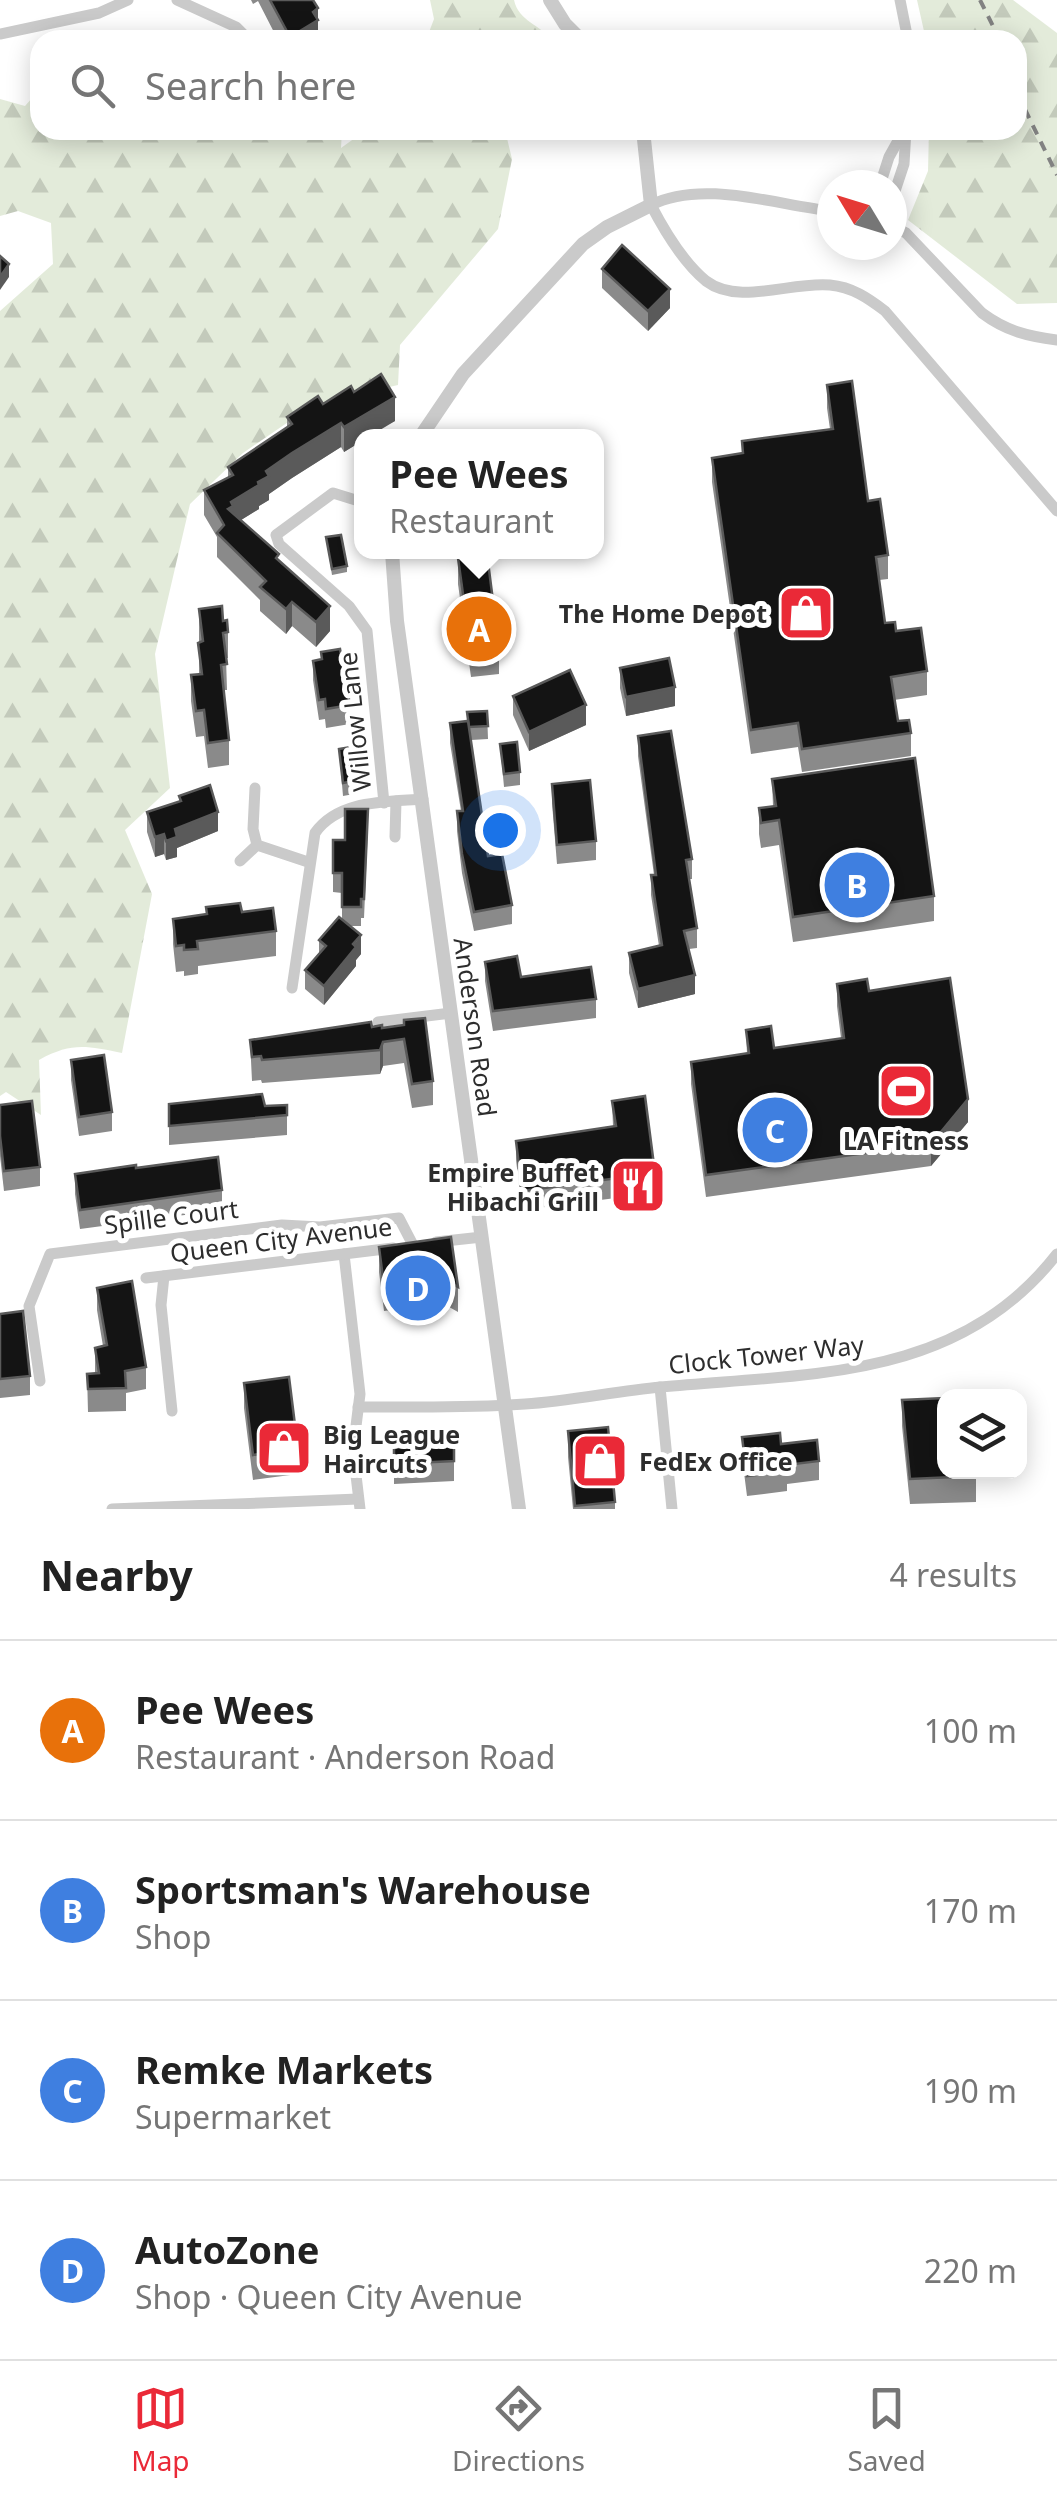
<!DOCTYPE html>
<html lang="en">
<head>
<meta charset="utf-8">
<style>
	body { margin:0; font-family:"Noto Sans",sans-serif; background:#f6f6f6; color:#222 }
	.controls { position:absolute; right:30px; bottom:30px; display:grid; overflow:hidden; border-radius:20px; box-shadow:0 5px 25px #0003 }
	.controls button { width:90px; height:90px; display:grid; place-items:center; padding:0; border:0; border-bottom:2px solid #e0e0e0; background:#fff; color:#222; font:50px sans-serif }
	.compass { position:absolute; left:817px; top:170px; width:90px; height:90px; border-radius:50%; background:#fff; box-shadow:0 5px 25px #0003; rotate:308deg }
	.you { position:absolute; left:500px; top:830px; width:35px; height:35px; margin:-25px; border:8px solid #fff; border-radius:50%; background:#1a73e8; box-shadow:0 0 0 15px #1a73e833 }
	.badge { display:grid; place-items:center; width:65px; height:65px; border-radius:50%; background:#ea2937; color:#fff; font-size:32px; font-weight:700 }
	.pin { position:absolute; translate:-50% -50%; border:5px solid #fff; box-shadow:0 2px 10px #0006 }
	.popup { position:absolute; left:354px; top:429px; width:250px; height:130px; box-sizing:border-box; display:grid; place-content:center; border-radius:20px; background:#fff; filter:drop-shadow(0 2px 8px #0005); font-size:32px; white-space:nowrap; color:#767676 }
	.popup b { font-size:38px; color:#222 }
	.popup::after { content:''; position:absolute; left:50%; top:100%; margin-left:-20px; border:20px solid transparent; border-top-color:#fff }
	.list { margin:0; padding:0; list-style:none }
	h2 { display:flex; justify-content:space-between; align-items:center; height:130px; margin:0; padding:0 40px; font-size:42px }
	h2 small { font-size:32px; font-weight:400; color:#767676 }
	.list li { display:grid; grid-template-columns:65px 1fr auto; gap:30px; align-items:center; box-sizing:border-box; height:180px; padding:0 40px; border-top:2px solid #e0e0e0 }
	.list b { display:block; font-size:38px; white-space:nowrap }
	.list p { margin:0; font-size:32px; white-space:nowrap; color:#767676 }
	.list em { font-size:32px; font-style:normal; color:#767676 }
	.icon { flex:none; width:55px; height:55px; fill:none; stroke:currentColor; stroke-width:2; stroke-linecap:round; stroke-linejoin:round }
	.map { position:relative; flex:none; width:1057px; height:1509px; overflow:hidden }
	.search { position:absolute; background:#fff; box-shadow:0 5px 25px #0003; left:30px; right:30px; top:30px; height:110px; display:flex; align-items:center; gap:25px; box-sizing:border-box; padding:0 35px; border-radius:30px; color:#767676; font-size:38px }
	.sheet { height:850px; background:#fff }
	nav { display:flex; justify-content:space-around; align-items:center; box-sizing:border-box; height:140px; border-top:2px solid #e0e0e0; background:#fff; font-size:28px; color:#767676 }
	nav a { display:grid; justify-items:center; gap:5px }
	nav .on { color:#ea2937 }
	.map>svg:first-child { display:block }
</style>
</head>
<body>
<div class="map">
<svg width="1057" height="1509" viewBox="0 0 1057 1509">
	<defs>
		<pattern id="forest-firs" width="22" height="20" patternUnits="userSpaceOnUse" patternTransform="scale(2.5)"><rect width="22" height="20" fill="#e3ebda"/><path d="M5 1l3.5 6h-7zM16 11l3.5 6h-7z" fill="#c3cabb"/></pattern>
	</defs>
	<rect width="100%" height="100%" fill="#fff"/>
	<g fill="url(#forest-firs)">
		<path d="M430,0H514C519,22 540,24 551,40H426L434,19Z"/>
		<path d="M917,0H1013L1057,33V303L1017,304L908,220L928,171L929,130H1017V40H926Z"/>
		<path d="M40,89V130H342L341,148L366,130H505L512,159L498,229L400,345L398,385L313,405L243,453L190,504L155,654L170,788L125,830L152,894L122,1053C86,1046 72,1042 39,1060L41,1115L6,1092L0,1096V311L53,264L51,223L18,211L0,216V99L25,106Z"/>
	</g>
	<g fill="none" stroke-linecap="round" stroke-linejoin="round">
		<g stroke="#cacaca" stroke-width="11">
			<path d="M177,0L236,27L249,40"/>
			<path d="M900,0L908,40"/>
			<path d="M0,34L99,13L128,0"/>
			<path d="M880,185L889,157L904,130"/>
			<path d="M892,200L904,164L906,130"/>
			<path d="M832,211C776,205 703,179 651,205C664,230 684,263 706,281C739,306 792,281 830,285C852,287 868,298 885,311L1057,511"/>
			<path d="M892,226L906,233L982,313C1006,331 1027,336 1057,340"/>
			<path d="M362,502L333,493L276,535L279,544L349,606L367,631L384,803"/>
			<path d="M255,788L253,829L257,845L308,862"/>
			<path d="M395,837L396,801"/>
			<path d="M240,861L257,845"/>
			<path d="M292,988L315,833C338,800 385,802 423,799"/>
			<path d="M378,1022L451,1013"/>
			<path d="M436,1242L482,1237"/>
			<path d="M344,1254L360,1394L353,1450L360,1509"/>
			<path d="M164,1276L161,1305L172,1411"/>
			<path d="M146,1278L393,1248"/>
			<path d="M40,1381L29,1306L50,1254L282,1225L320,1227L399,1218L413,1245"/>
			<path d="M660,1387L672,1509"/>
			<path d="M358,1407C414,1407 470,1408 525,1404C571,1401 616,1391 661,1387C807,1373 957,1382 1057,1254"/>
			<path d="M112,1509L358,1499"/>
		</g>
		<g stroke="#cacaca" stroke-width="14">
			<path d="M550,0L565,24L581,40"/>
			<path d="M421,436L463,374L583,244L607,227L651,205L643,130"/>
			<path d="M392,552L397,621L519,1509"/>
		</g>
		<g stroke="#828282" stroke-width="4" stroke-dasharray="10 8" stroke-linecap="butt">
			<path d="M980,0L1000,40"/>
			<path d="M1017,93L1057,175"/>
		</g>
	</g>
	<g fill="#8a8a8a">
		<path d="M251,0H313L318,8V40H278L258,1L253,4Z"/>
		<path d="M602,269L670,308L648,331L602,288Z"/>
		<path d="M827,385L888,555V579L879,580L885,623L896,631L927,671V695L894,700L898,721L911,733V756L802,772L798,747L751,754L712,482V458L742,454V441L830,429L827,408Z"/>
		<path d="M354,392L395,421L362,436V441L344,452L341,447L292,478L269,494V500L259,506V509L241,520L279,561L330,631L316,647L292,626L286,634L260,611V600L217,557V537L204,515V490L228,478V467L287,427V417Z"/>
		<path d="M326,537L347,566V572L332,575Z"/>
		<path d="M458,558L499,648V674L471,677L458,584Z"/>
		<path d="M199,609L223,621L228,632V658H226L227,690H224L229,740V765L208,768L204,736L196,737L191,701V675L199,674Z"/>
		<path d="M321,652L350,705V724L326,728L325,719L319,720L313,680V661L321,659Z"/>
		<path d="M620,668L675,706L626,716L620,688Z"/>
		<path d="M513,696L586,725L529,751L513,715Z"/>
		<path d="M487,711L488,739L471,740L488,856L512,905V924L474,931L462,873L457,831V811H461L450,743V723L467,721Z"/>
		<path d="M638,736L692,859V879H689L697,928V948L689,949L695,994L638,1008L629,973V953L659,946L651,895V875H654L638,756Z"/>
		<path d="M500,744L520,772V785L504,787Z"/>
		<path d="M339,749L361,771V784L354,785V794L343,796Z"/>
		<path d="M772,779L934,896V921L793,942L779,845L761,848L759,834V808L773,806Z"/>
		<path d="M552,784L596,841V860L557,864L552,803Z"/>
		<path d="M179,796L218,831L177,848V857L166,860L164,854L155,857L147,832V812L179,802Z"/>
		<path d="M368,828L364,918H361V926H350L361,954L356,960V966L324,1005L305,989V970L319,953V940L342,919V893L333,892V840H345Z"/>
		<path d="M206,907L242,912L276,931V956L198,966V974L184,976V971L176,972L173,944V919L206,914Z"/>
		<path d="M485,962L521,977L596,999V1018L493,1031L485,981Z"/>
		<path d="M837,984L869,991L968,1122L931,1166L706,1197L691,1084V1062L747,1054L746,1030L774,1048L841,1038L837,1006Z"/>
		<path d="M404,1025L433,1081V1105L412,1108L404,1063L383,1066L380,1074L262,1083L261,1080L252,1081L250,1040L372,1027L382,1028Z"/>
		<path d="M71,1060L112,1112V1131L79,1136L71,1080Z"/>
		<path d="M612,1101L655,1173V1193L522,1210L516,1160V1141L613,1126Z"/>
		<path d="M169,1104L265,1106L287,1105V1135L169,1145Z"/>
		<path d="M0,1105L40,1167V1186L4,1191L0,1156Z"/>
		<path d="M136,1168L222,1190V1210L80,1229L75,1194V1174Z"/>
		<path d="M451,1237L458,1287V1312L442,1303L384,1311L379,1272V1247Z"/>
		<path d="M97,1288L146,1367V1389L126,1393V1411L88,1412L87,1374H95V1348L103,1346L97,1310Z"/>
		<path d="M0,1314L30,1376V1395L0,1398Z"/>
		<path d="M244,1383L298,1449V1474L253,1480L244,1408Z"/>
		<path d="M902,1400L976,1476V1502L910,1504L902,1426Z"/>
		<path d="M568,1431L615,1502V1509H573L568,1457Z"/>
		<path d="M742,1437L781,1444L819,1461V1480L787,1484V1491L747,1496L742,1457Z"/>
		<path d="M454,1442V1481L394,1484V1448Z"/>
	</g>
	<g fill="#5a5a5a">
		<path d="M318,8V40H290V37L313,12Z"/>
		<path d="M9,264V277L0,290V277Z"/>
		<path d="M670,289V308L648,331V311Z"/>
		<path d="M395,397V421L370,436H362V441L344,452V427Z"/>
		<path d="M341,423V447L292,478L269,494V500L259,506V509L233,525L228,509L231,502L258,482L266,471L292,453Z"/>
		<path d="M292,602V626L286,634V609Z"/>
		<path d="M330,606V631L316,647V622Z"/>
		<path d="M675,687V706L626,716V697Z"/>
		<path d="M586,705V725L529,751V732Z"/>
		<path d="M218,812V831L177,848V857L166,860V841L175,829Z"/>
		<path d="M164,834V854L155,857V837Z"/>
		<path d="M361,935V954L356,960V966L324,1005V986Z"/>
		<path d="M695,975V994L638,1008V989Z"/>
		<path d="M383,1042V1066L380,1074V1050Z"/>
		<path d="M968,1099V1122L931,1166V1144Z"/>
	</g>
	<g fill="#141414" stroke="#5a5a5a" stroke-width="2.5">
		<path d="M270,0H313L318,8L313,12L318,20L290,37Z"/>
		<path d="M622,245L670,289L648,311L602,269Z"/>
		<path d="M0,256L9,264L0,277Z"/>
		<path d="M381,374L395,397L344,427L341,423L292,453L266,471L269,476L258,482L259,485L231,502L233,506L228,509L279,554L276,558L330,606L316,622L292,602L286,609L260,587L266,581L217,533L224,525L204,490L233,475L228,467L292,424L287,417L318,396L323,404L351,386L354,392Z"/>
		<path d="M852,381L868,501L880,499L888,555L876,557L885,623L895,622L896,631L921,628L927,671L891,677L898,721L909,720L911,733L802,749L798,723L751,730L712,458L743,453L742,441L833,429L827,385Z"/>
		<path d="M452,431L458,436H447Z"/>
		<path d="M341,535L347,566L332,569L326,537Z"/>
		<path d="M487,554L499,648L471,652L458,558Z"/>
		<path d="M222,606L223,621L227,620L228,632L223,633L227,664L221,665L229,740L208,743L204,710L196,711L191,675L202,674L198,643L203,641L199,609Z"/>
		<path d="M340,649L350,705L326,709L325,699L319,700L313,661L322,659L321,652Z"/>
		<path d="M669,658L675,687L626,697L620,668Z"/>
		<path d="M570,670L586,705L529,732L513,696Z"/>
		<path d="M487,711L488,726L469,727L467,712Z"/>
		<path d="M468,721L488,856L502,854L512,905L474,912L462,854L457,811H463L450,723Z"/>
		<path d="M671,731L692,859L686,860L697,928L684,931L695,975L638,989L629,953L662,945L651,875H656L638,736Z"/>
		<path d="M517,742L520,772L504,774L500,744Z"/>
		<path d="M357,746L361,771L353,772L354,781L343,783L339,749Z"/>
		<path d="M915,758L934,896L793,917L779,820L761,823L759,808L776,806L772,779Z"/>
		<path d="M590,780L596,841L557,845L552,784Z"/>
		<path d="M210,785L218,812L175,829L177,837L166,841L164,834L155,837L147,812L181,801L179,796Z"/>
		<path d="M345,809H368L364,899H361V907H342V873H333V840H345Z"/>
		<path d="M240,903L242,912L273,908L276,931L197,941L198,949L184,950V945L176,946L173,919L207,914L206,907Z"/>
		<path d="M339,917L361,935L353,944L356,947L324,986L305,970L326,946L319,940Z"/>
		<path d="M517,956L521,977L591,967L596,999L493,1011L485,962Z"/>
		<path d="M950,978L968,1099L931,1144L706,1175L691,1062L749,1053L746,1030L771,1026L774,1048L844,1038L837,984L867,979L869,991Z"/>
		<path d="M425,1018L433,1081L412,1084L404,1039L383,1042L380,1050L262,1060L261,1056L252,1057L250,1040L371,1022L372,1027L382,1025V1028L404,1025V1020Z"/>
		<path d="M104,1055L112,1112L79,1117L71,1060Z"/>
		<path d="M262,1094L265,1106L287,1105V1115L169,1126V1104Z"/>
		<path d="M645,1096L655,1173L522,1191L516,1141L616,1126L612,1101Z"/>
		<path d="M32,1101L40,1167L4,1171L0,1136V1105Z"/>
		<path d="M218,1157L222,1190L80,1210L75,1174L136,1165V1168Z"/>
		<path d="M451,1237L458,1287L442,1278L384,1286L379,1247Z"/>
		<path d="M132,1281L146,1367L125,1371L126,1388L88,1389L87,1374L99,1373L95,1348L107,1345L97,1288Z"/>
		<path d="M23,1311L30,1376L0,1379V1314Z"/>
		<path d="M289,1377L298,1449L253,1455L244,1383Z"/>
		<path d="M944,1398V1472H975L976,1476L910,1479L902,1400Z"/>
		<path d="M608,1427L615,1502L575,1506L568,1431Z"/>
		<path d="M780,1433L781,1444L817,1440L819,1461L786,1465L787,1471L747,1476L742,1437Z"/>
		<path d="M454,1442V1461L394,1464V1448Z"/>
	</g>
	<defs>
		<g id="shop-square" transform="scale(2.875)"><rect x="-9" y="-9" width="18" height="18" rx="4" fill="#ea2937" stroke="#fff"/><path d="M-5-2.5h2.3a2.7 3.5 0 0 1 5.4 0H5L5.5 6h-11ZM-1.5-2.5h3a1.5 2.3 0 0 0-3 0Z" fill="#fff"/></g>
		<g id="stadium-square" transform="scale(2.875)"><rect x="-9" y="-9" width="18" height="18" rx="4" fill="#ea2937" stroke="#fff"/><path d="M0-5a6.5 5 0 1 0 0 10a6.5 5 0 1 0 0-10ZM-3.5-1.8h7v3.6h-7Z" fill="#fff"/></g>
		<g id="restaurant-square" transform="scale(2.875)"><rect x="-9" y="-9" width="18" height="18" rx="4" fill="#ea2937" stroke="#fff"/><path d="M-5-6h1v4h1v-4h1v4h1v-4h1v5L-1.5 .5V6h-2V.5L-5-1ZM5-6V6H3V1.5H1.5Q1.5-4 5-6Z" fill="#fff"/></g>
	</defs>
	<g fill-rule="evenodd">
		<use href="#shop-square" x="806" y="613"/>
		<use href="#stadium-square" x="906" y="1091"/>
		<use href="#restaurant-square" x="638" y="1186"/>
		<use href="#shop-square" x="284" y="1448"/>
		<use href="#shop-square" x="600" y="1461"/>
	</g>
	<g text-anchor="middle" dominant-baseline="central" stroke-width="10" stroke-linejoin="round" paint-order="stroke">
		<g font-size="25" font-weight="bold" fill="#2d2d2d" stroke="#fff" text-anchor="end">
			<text x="767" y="613">The Home Depot</text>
			<text x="906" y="1140" text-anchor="middle">LA Fitness</text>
			<text x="599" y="1172">Empire Buffet<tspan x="599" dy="29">Hibachi Grill</tspan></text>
			<text x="323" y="1434" text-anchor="start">Big League<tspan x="323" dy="29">Haircuts</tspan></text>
			<text x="639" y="1461" text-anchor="start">FedEx Office</text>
		</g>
		<g font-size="25" fill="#2d2d2d" stroke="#fff">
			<text transform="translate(354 722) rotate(-96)">Willow Lane</text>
			<text transform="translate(476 1027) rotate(82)">Anderson Road</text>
			<text transform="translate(171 1216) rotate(-7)">Spille Court</text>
			<text transform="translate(281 1239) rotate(-7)">Queen City Avenue</text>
			<text transform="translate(766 1354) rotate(-6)">Clock Tower Way</text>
		</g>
	</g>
</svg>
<div class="controls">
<button><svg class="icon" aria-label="layers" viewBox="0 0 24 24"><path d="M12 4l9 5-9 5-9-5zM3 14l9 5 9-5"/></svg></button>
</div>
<svg class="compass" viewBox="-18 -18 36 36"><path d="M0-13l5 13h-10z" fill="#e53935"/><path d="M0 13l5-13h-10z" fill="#767676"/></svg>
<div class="you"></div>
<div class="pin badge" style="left:479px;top:629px;background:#e8710a">A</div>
<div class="popup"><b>Pee Wees</b>Restaurant</div>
<div class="pin badge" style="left:857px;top:885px;background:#3f7fe0">B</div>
<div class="pin badge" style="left:775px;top:1130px;background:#3f7fe0">C</div>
<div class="pin badge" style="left:418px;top:1288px;background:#3f7fe0">D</div>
<div class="search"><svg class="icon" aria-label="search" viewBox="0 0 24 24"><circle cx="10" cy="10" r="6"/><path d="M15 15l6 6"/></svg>Search here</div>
</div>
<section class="sheet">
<h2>Nearby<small>4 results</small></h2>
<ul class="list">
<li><span class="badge" style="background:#e8710a">A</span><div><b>Pee Wees</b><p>Restaurant · Anderson Road</p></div><em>100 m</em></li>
<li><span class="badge" style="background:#3f7fe0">B</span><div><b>Sportsman's Warehouse</b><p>Shop</p></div><em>170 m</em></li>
<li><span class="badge" style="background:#3f7fe0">C</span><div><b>Remke Markets</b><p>Supermarket</p></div><em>190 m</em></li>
<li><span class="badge" style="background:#3f7fe0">D</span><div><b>AutoZone</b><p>Shop · Queen City Avenue</p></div><em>220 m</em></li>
</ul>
</section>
<nav>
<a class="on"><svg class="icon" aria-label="map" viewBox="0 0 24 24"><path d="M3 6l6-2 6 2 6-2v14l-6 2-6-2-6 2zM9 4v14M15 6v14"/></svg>Map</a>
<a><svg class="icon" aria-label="directions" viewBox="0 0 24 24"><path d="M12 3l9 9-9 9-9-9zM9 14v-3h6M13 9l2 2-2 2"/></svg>Directions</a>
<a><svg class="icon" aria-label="saved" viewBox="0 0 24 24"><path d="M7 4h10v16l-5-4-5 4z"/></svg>Saved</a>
</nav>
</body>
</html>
